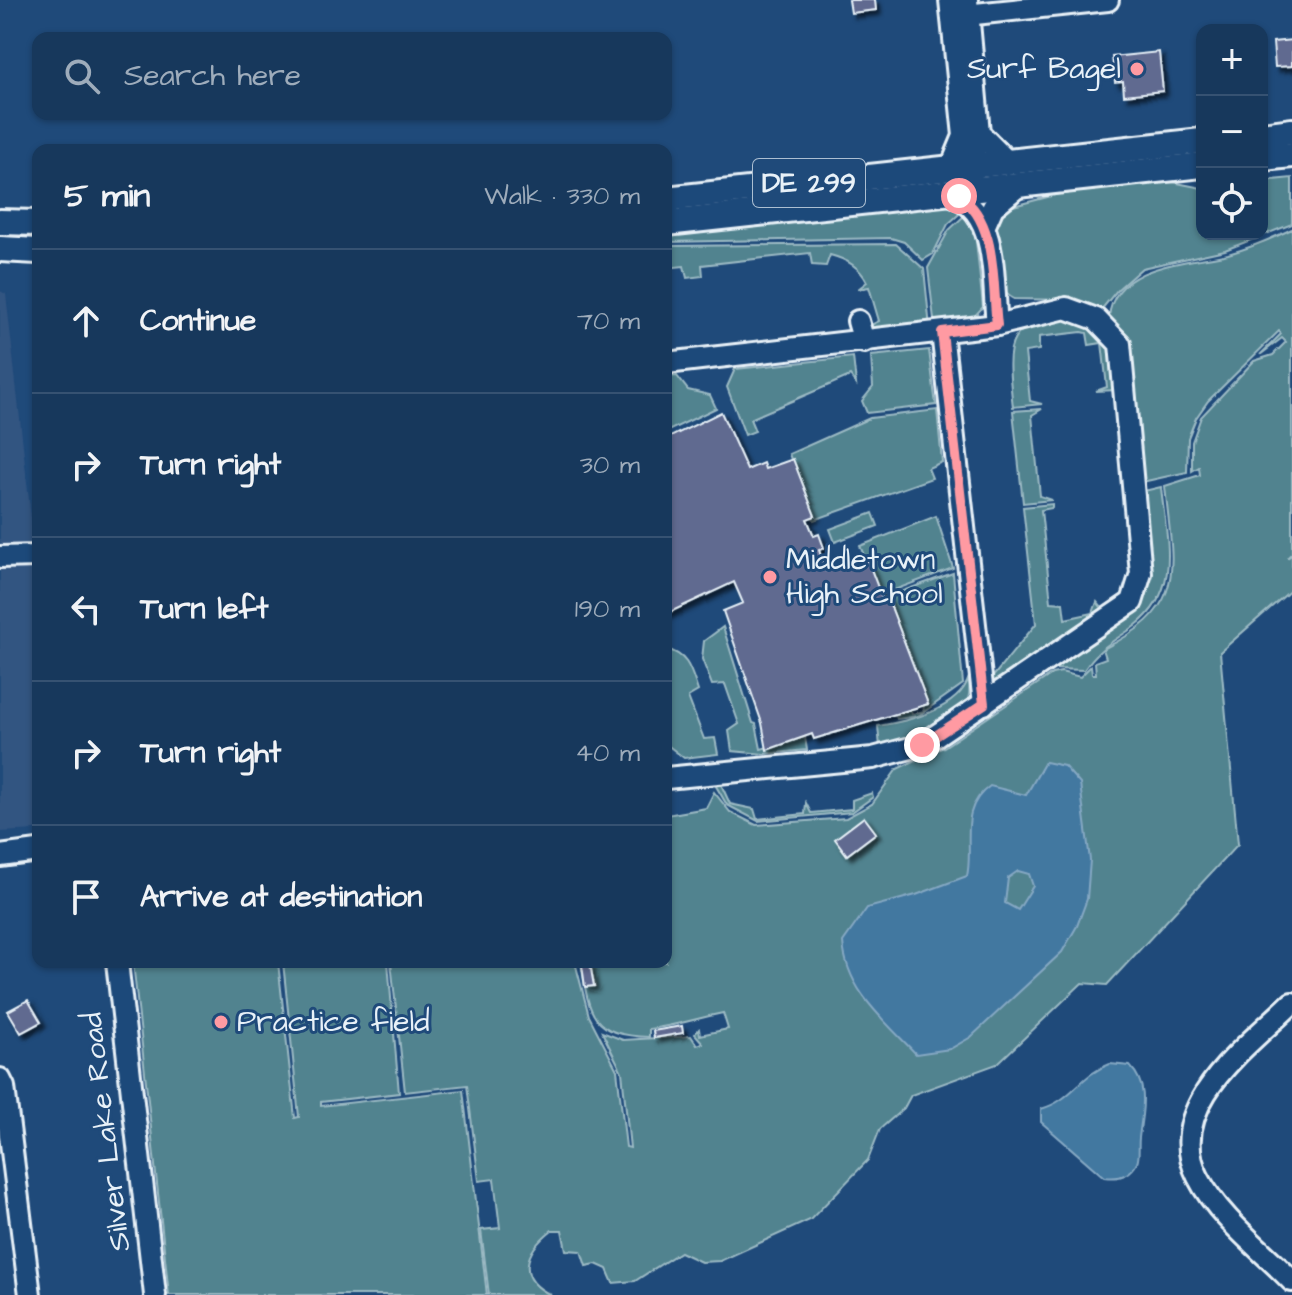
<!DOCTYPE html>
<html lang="en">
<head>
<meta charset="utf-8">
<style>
	body { margin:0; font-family:"Architects Daughter",sans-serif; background:#244365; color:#f1f3f6 }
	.controls { position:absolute; right:24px; top:24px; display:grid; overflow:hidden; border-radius:16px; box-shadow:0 2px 6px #0004 }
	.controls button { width:72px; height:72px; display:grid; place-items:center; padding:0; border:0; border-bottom:2px solid #365272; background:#17385c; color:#f1f3f6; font:40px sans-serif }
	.stop { position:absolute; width:24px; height:24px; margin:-18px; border:6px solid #ff9aa2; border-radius:50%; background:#fff }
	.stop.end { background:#ff9aa2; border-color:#fff; box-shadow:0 2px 8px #0008 }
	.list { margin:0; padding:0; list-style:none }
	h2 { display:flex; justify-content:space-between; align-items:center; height:104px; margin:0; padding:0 32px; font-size:34px }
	h2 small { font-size:26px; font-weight:400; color:#9eacbb }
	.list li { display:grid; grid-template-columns:52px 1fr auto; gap:24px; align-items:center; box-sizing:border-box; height:144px; padding:0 32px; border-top:2px solid #365272 }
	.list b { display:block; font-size:30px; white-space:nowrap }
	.list em { font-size:26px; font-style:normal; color:#9eacbb }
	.icon { flex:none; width:44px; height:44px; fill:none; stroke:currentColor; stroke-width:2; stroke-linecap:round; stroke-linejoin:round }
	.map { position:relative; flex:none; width:1292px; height:1295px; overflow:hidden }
	.search { position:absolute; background:#17385c; box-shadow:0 2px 6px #0004; left:32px; top:32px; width:640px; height:88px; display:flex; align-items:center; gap:20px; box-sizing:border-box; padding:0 28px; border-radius:16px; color:#9eacbb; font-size:30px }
	.panel { position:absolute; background:#17385c; box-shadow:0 2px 6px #0004; left:32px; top:144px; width:640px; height:824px; border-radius:16px }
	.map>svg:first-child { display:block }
</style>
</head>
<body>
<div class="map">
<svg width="1292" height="1295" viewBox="0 0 1292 1295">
	<defs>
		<filter id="shadow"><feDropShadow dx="4.5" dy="4.5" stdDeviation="2" flood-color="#0009"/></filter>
	</defs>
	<rect width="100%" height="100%" fill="#1f4a7a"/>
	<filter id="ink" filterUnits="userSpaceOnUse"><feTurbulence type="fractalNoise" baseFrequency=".0125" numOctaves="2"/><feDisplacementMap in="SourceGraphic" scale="16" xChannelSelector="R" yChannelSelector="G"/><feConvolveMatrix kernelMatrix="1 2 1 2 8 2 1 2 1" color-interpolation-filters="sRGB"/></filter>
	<g filter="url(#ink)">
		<path fill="#325481" d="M0,291L6,294L38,580V830L0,832Z"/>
		<g fill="#51838f" stroke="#9cbac4" stroke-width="2">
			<path d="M1292,178V224L1225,250L1142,268L1118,289L1101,310L1072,300L1014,299C989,287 993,233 998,210L1059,194L1172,182L1202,188V234H1262V181Z"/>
			<path d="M952,201L967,207L948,224L933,254L923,260L904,242L891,238L666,242V228Z"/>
			<path d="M965,215L974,222L983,307L970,321L935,328L928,268L949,230Z"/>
			<path d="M1292,229V553L1287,558L1292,555V589L1220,652L1238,844L1107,985L1082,983L997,1064L911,1095L904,1108L880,1129L868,1160L810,1220L720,1261L701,1262L680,1252L635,1281L613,1283L607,1269L596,1264L586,1266L581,1251L566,1250L562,1230H552C524,1252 516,1278 551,1295H489L481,1230L500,1228L494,1179L479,1181L467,1085L405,1092L391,962H575L589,1016L617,1070L626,1147L630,1148L622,1072L602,1032L623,1040L691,1036L697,1045L703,1043L695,1034L699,1029L700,1035L728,1029L723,1013C697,1018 675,1026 649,1029V1037C590,1035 589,1014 581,962H589L582,966L586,987L595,986L590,962H666V815L706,808L714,792L730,812L756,825L846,818L872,804L897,769L944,747L1052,674L1061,672L1080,677L1091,666L1092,674H1096L1095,662L1106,658L1103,649C1189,607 1173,569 1165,486L1200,475L1199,467L1192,471V442L1201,417L1254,361L1273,355L1286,342L1282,338L1260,355L1281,334L1279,331L1208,401L1196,418L1188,438L1187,472L1142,482L1125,337L1109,317C1114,263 1190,263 1228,254C1250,248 1271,239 1292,229Z"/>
			<path d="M896,244L924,269L930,328L874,332L869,326L879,321L869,287L858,289L867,282C860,267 846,259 830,255L826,266L812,265L810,253L702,265L703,276L687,278L684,266L666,268V246Z"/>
			<path d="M1079,316L1111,344L1116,390L1096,391L1107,387L1102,343L1089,345L1087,333L1082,332L1039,337V350L1025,352L1030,401L1042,404L1013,407C1005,339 1004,323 1079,316Z"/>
			<path d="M929,350L936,405L867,413L862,401L873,387L871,356Z"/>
			<path d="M853,357L856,384L850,376L750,419L755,431L745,435L727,387L735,369Z"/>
			<path d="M677,376L688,390L710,395L716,408L666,432V377Z"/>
			<path d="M1042,409L1032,415L1040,496L1052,500L1023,503L1013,411Z"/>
			<path d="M937,410L942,462L928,468L932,478L814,520L789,454L870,418Z"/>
			<path d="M1161,487C1166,539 1183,589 1135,626C1113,642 1099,647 1084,670L1055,669L1150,570L1144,491Z"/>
			<path d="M1052,504V508L1041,510L1051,602L1063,603L1065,619L1093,613L1097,602L1102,608L1099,614L993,684L991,679L1036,624L1023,507Z"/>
			<path d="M873,513L878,526L835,542L830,529Z"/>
			<path d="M936,516L953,568L881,595L860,546Z"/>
			<path d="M953,573L963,684L918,716L897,719L896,716L911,710L912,714L924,711L923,705L928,703L888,599L883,598Z"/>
			<path d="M723,627L753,723L756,724L761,749L805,737L807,750L764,754L732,751L729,731L739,724L725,684L712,685L702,659L704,641Z"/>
			<path d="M666,649C689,655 691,671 698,691L688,697L704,739L715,738L718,754L684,758L666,744Z"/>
			<path d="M969,677C969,686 971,696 966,703C949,725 906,740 880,747L878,726C908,721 959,710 969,677Z"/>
			<path d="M713,781L720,782L730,804L754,809L757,819L805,814L806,803L811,813L852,809V800L872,793L873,797L852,812L758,821L727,805Z"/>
			<path d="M133,962H278L295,1118L299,1117L283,962H388L399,1093L321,1102V1106L463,1090L487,1295H169Z"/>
		</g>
		<g fill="#4378a0" stroke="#85a8c3" stroke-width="2" fill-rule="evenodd">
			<path d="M1045,762L1064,766L1080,784L1090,860L1087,899L1077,926L1062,952L971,1037L950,1049L916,1054C884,1020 846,990 843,942L867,908L916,895L967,876C974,845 957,809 990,786L1026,795ZM1018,871L1029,874L1033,886L1018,910L1005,903L1008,878Z"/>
			<path d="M1110,1064L1130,1066C1150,1087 1142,1111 1139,1138C1138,1146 1140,1157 1137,1163C1130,1176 1117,1179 1104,1177L1041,1122V1109C1073,1100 1079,1075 1110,1064Z"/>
		</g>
		<g fill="#606a90" stroke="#e8f1f8" stroke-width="2" filter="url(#shadow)">
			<path d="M849,0H875L876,10L851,13Z"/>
			<path d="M1292,40V66L1275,67L1273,42Z"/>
			<path d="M1159,52L1163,91L1124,95L1123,81L1115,82L1112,57Z"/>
			<path d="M721,412L747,470L763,463L765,469L793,459L815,516L807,519L814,536L819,534L824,548L819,550L826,571L866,556L883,601L888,599L928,704L814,739L812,734L767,750L762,723L723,611L743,603L734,582L666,614V439Z"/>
			<path d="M864,817L876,833L847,855L835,839Z"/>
			<path d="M590,964L594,986L585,987L582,965Z"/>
			<path d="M28,1000L41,1022L21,1033L8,1011Z"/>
			<path d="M682,1026L683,1033L654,1038L653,1031Z"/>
		</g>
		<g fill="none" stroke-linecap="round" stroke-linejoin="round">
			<g stroke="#e8f1f8" stroke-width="26">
				<g id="minor">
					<path d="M950,0L964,136L952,165"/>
					<path d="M967,0L979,133L1008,162"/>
					<path d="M956,16L1108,0"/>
					<path d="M965,178L969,175L979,133"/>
					<path d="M944,193C1000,203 992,280 997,325"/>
					<path d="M985,225L993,207L1021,184"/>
					<path d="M858,321L864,342"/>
					<path d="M942,332L984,704"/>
					<path d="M666,363L997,325L1066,308L1096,319L1120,344L1141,573L1132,602L922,745L873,758L666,778"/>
					<path d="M0,557L38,556"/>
					<path d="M0,856L38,851"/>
					<path d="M117,962L155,1295"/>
					<path d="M1292,1003C1248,1046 1162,1106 1198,1177C1218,1217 1262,1250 1292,1281"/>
					<path d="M0,1079L4,1087L30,1295"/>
				</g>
			</g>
			<g stroke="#e8f1f8" stroke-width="30">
				<g id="major">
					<path d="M1262,135L1292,131"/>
					<path d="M1262,158L1292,155"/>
					<path d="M666,199L1202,141"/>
					<path d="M0,222L38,223"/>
					<path d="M666,223L1202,165"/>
					<path d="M0,249L38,251"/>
				</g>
			</g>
			<use href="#minor" stroke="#1f4a7a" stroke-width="20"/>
			<use href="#major" stroke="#1f4a7a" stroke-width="24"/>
		</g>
	</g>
	<g fill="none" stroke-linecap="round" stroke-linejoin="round" filter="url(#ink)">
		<path stroke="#ff9aa2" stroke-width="10" d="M922,745L984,704L942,332L997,325C992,284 998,220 959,196"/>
	</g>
	<g fill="#ff9aa2" stroke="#1f4a7a" stroke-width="3">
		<circle cx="1137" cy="69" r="8"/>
		<circle cx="770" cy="577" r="8"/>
		<circle cx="221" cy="1022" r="8"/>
	</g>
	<g text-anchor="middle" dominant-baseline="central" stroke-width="6" stroke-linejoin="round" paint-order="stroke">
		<rect fill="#1f4a7a" stroke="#acbfd2" stroke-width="2" x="753" y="159" width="112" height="48" rx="6"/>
		<g font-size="28" font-weight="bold" fill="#e8f1f8">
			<text x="809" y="183">DE 299</text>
		</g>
		<g font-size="30" fill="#e8f1f8" stroke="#1f4a7a" text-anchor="start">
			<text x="1121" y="69" text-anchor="end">Surf Bagel</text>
			<text x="786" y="560">Middletown<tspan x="786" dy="34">High School</tspan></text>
			<text x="237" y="1022">Practice field</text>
		</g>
		<g font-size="30" fill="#e8f1f8" stroke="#1f4a7a">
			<text transform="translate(106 1132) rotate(-97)">Silver Lake Road</text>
		</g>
	</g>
</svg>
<div class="controls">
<button>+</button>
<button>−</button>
<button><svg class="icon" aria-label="locate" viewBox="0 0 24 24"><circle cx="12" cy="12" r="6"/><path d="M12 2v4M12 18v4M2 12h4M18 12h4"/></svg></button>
</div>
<div class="stop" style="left:959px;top:196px"></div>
<div class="stop end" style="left:922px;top:745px"></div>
<div class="search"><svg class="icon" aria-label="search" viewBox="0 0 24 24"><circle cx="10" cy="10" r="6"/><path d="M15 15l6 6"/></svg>Search here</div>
<section class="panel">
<h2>5 min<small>Walk · 330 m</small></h2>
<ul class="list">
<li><svg class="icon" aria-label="ahead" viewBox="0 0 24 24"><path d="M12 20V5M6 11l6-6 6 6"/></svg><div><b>Continue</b></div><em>70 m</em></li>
<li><svg class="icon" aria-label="right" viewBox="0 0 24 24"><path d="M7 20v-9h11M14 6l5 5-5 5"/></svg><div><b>Turn right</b></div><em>30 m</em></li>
<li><svg class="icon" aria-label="left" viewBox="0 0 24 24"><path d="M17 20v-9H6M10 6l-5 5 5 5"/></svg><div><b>Turn left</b></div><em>190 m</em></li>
<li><svg class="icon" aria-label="right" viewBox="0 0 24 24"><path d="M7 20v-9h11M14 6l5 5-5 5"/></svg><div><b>Turn right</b></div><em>40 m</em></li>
<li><svg class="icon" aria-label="arrive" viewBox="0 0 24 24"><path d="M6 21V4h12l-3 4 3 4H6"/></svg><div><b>Arrive at destination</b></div></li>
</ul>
</section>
</div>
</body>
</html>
